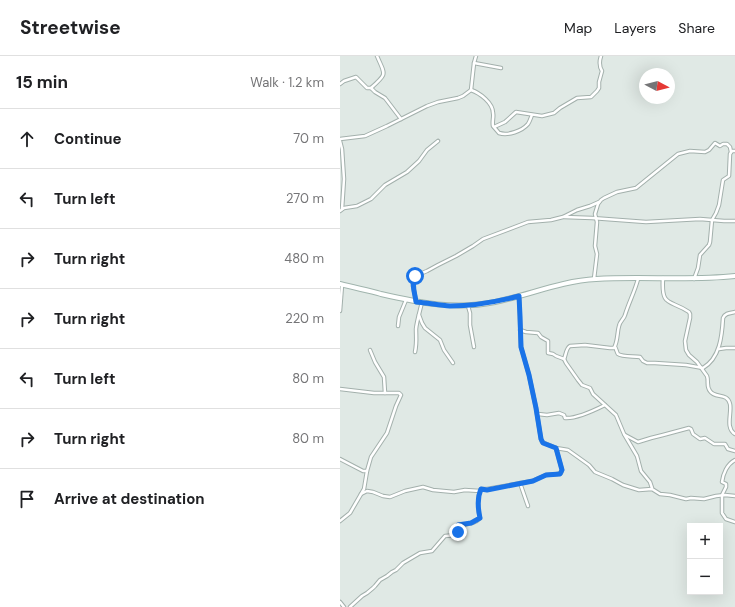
<!DOCTYPE html>
<html lang="en">
<head>
<meta charset="utf-8">
<style>
	body { margin:0; font-family:"DM Sans",sans-serif; background:#f6f6f6; color:#202124 }
	.controls { position:absolute; right:12px; bottom:12px; display:grid; overflow:hidden; border-radius:0px; box-shadow:0 4px 16px #0002 }
	.controls button { width:36px; height:36px; display:grid; place-items:center; padding:0; border:0; border-bottom:1px solid #e0e0e0; background:#fff; color:#202124; font:20px sans-serif }
	.compass { position:absolute; left:299px; top:12px; width:36px; height:36px; border-radius:50%; background:#fff; box-shadow:0 4px 16px #0002; rotate:97deg }
	.stop { position:absolute; width:12px; height:12px; margin:-9px; border:3px solid #1a73e8; border-radius:50%; background:#fff }
	.stop.end { background:#1a73e8; border-color:#fff; box-shadow:0 1px 4px #0008 }
	.list { margin:0; padding:0; list-style:none }
	h2 { display:flex; justify-content:space-between; align-items:center; height:52px; margin:0; padding:0 16px; font-size:17px }
	h2 small { font-size:13px; font-weight:400; color:#757577 }
	.list li { display:grid; grid-template-columns:26px 1fr auto; gap:12px; align-items:center; box-sizing:border-box; height:60px; padding:0 16px; border-top:1px solid #e0e0e0 }
	.list b { display:block; font-size:15px; white-space:nowrap }
	.list em { font-size:13px; font-style:normal; color:#757577 }
	.icon { flex:none; width:22px; height:22px; fill:none; stroke:currentColor; stroke-width:2; stroke-linecap:round; stroke-linejoin:round }
	.map { position:relative; flex:none; width:395px; height:551px; overflow:hidden }
	header { display:flex; align-items:center; gap:24px; box-sizing:border-box; height:56px; padding:0 20px; background:#fff; border-bottom:1px solid #e0e0e0 }
	header strong { font-size:19px }
	nav { display:flex; gap:22px; margin-inline-start:auto; font-size:14px }
	main { display:flex }
	aside { flex:1; background:#fff }
	.map>svg:first-child { display:block }
</style>
</head>
<body>
<header>
<strong>Streetwise</strong>
<nav><a>Map</a><a>Layers</a><a>Share</a></nav>
</header>
<main>
<aside>
<h2>15 min<small>Walk · 1.2 km</small></h2>
<ul class="list">
<li><svg class="icon" aria-label="ahead" viewBox="0 0 24 24"><path d="M12 20V5M6 11l6-6 6 6"/></svg><div><b>Continue</b></div><em>70 m</em></li>
<li><svg class="icon" aria-label="left" viewBox="0 0 24 24"><path d="M17 20v-9H6M10 6l-5 5 5 5"/></svg><div><b>Turn left</b></div><em>270 m</em></li>
<li><svg class="icon" aria-label="right" viewBox="0 0 24 24"><path d="M7 20v-9h11M14 6l5 5-5 5"/></svg><div><b>Turn right</b></div><em>480 m</em></li>
<li><svg class="icon" aria-label="right" viewBox="0 0 24 24"><path d="M7 20v-9h11M14 6l5 5-5 5"/></svg><div><b>Turn right</b></div><em>220 m</em></li>
<li><svg class="icon" aria-label="left" viewBox="0 0 24 24"><path d="M17 20v-9H6M10 6l-5 5 5 5"/></svg><div><b>Turn left</b></div><em>80 m</em></li>
<li><svg class="icon" aria-label="right" viewBox="0 0 24 24"><path d="M7 20v-9h11M14 6l5 5-5 5"/></svg><div><b>Turn right</b></div><em>80 m</em></li>
<li><svg class="icon" aria-label="arrive" viewBox="0 0 24 24"><path d="M6 21V4h12l-3 4 3 4H6"/></svg><div><b>Arrive at destination</b></div></li>
</ul>
</aside>
<div class="map">
<svg width="395" height="551" viewBox="0 0 395 551">
	<rect width="100%" height="100%" fill="#e0e9e5"/>
	<g fill="none" stroke-linecap="round" stroke-linejoin="round">
		<g stroke="#a3b0ac" stroke-width="4.5">
			<g id="minor">
				<path d="M134,7L161,12"/>
				<path d="M0,28L4,25L16,21L27,32H31C48,17 45,19 37,0"/>
				<path d="M31,32L35,36L45,42L61,63"/>
				<path d="M131,34L134,7L136,0"/>
				<path d="M154,71L165,66L176,56L202,60L214,57L220,52L237,42L251,41L257,35L259,32V26L262,15C259,10 259,6 261,0"/>
				<path d="M0,83L25,80L47,70L87,50L98,46L118,42L123,40L131,34C140,37 153,47 153,57C154,61 152,65 153,70L159,77C168,80 182,75 188,68C190,65 191,61 192,59"/>
				<path d="M0,85L2,93L4,123L2,153"/>
				<path d="M0,155L4,152L17,150L31,143L45,129L67,116L79,105L87,94L98,85"/>
				<path d="M224,161L252,162L306,166L360,163L384,165H395"/>
				<path d="M323,222C321,252 330,243 349,256L350,258V262L345,285L346,294L349,299L357,306L367,320C369,325 366,330 370,335C375,343 387,336 390,348C392,357 385,372 395,378"/>
				<path d="M254,223L257,198L255,190L257,166L255,158L258,148L261,144L264,142L277,136L296,132L338,98L350,95L365,96L369,94L375,87L380,90L383,88H387L390,91L391,96"/>
				<path d="M354,223L358,212L360,199L369,189L370,186L372,164L376,157L379,149L383,124L389,120L390,98L392,95H395"/>
				<path d="M179,240L181,291L189,319L196,352L201,383L202,386L216,392L228,394L249,409L255,416L272,423L283,429L299,434L312,433L320,438L330,439L346,443L351,442L364,443L376,440L385,439L395,440"/>
				<path d="M76,245L73,230V222L75,220L87,215L98,209L116,200L133,190L143,183L188,166L211,164L223,161L237,154L250,150L259,146"/>
				<path d="M128,250L130,257V269L134,291"/>
				<path d="M0,255L2,229"/>
				<path d="M79,259L82,267L85,272L100,284L104,294L113,307"/>
				<path d="M58,270L59,261L66,244"/>
				<path d="M180,274L186,276L198,277L201,281L208,285V297L213,298L216,300L224,303L226,307L238,324L242,329L250,332L253,338L276,359L284,378L297,400L301,415L310,426L312,432"/>
				<path d="M275,291C276,292 277,297 278,298C282,301 294,300 300,301L303,305L307,307H315L346,309L363,312C380,302 382,280 383,262C385,257 390,257 395,256"/>
				<path d="M379,293L386,292H395"/>
				<path d="M30,294L35,306L44,321L45,337"/>
				<path d="M75,296C77,287 76,281 76,273C77,264 80,255 82,246"/>
				<path d="M224,303C226,299 226,292 230,290L245,289L270,292H274C278,285 277,277 279,270C280,265 284,263 285,259C289,246 295,235 298,223"/>
				<path d="M0,333L34,337H59L61,339L56,350L47,377L31,401L27,415L24,433L10,457L0,465"/>
				<path d="M198,358L207,359L219,357L224,359L225,362C236,363 255,354 265,349"/>
				<path d="M285,379L298,386L311,382L323,379L349,372L351,373L353,378L360,383L365,382L374,388H385L388,393L395,395"/>
				<path d="M0,403L23,415H27"/>
				<path d="M395,404C387,408 383,418 382,426L386,428V431L382,439V457L386,463L395,466"/>
				<path d="M180,427L188,450"/>
				<path d="M21,438L27,435L33,436L43,440L50,441L65,435L83,431L93,434L114,436L125,434L140,435"/>
				<path d="M0,546L4,551"/>
				<path d="M10,551L22,540L27,537L33,532L35,530L40,524L47,520L52,516L56,514L63,507L80,497L92,495L105,480L117,479L118,469C126,469 136,467 140,462C138,453 137,441 141,433H147L192,425L206,419L217,418L221,417L222,414L216,392"/>
			</g>
		</g>
		<g stroke="#a0b4ad" stroke-width="6">
			<path id="secondary" d="M0,228C14,232 28,234 41,238C80,247 115,254 155,246C189,239 221,225 256,223C302,220 349,225 395,220"/>
		</g>
		<use href="#minor" stroke="#fff" stroke-width="2.5"/>
		<use href="#secondary" stroke="#fff" stroke-width="4"/>
	</g>
	<g fill="none" stroke-linecap="round" stroke-linejoin="round">
		<path stroke="#1a73e8" stroke-width="5" d="M75,220C71,228 75,237 76,246C87,247 99,249 110,250C133,250 156,246 179,240L180,260L181,291L189,319L196,352L201,383L203,387L216,392L222,414L220,418L206,419L193,425L147,434L141,433C137,442 138,453 140,462L131,467L118,469V476"/>
	</g>
</svg>
<div class="controls">
<button>+</button>
<button>−</button>
</div>
<svg class="compass" viewBox="-18 -18 36 36"><path d="M0-13l5 13h-10z" fill="#e53935"/><path d="M0 13l5-13h-10z" fill="#757577"/></svg>
<div class="stop" style="left:75px;top:220px"></div>
<div class="stop end" style="left:118px;top:476px"></div>
</div>
</main>
</body>
</html>
